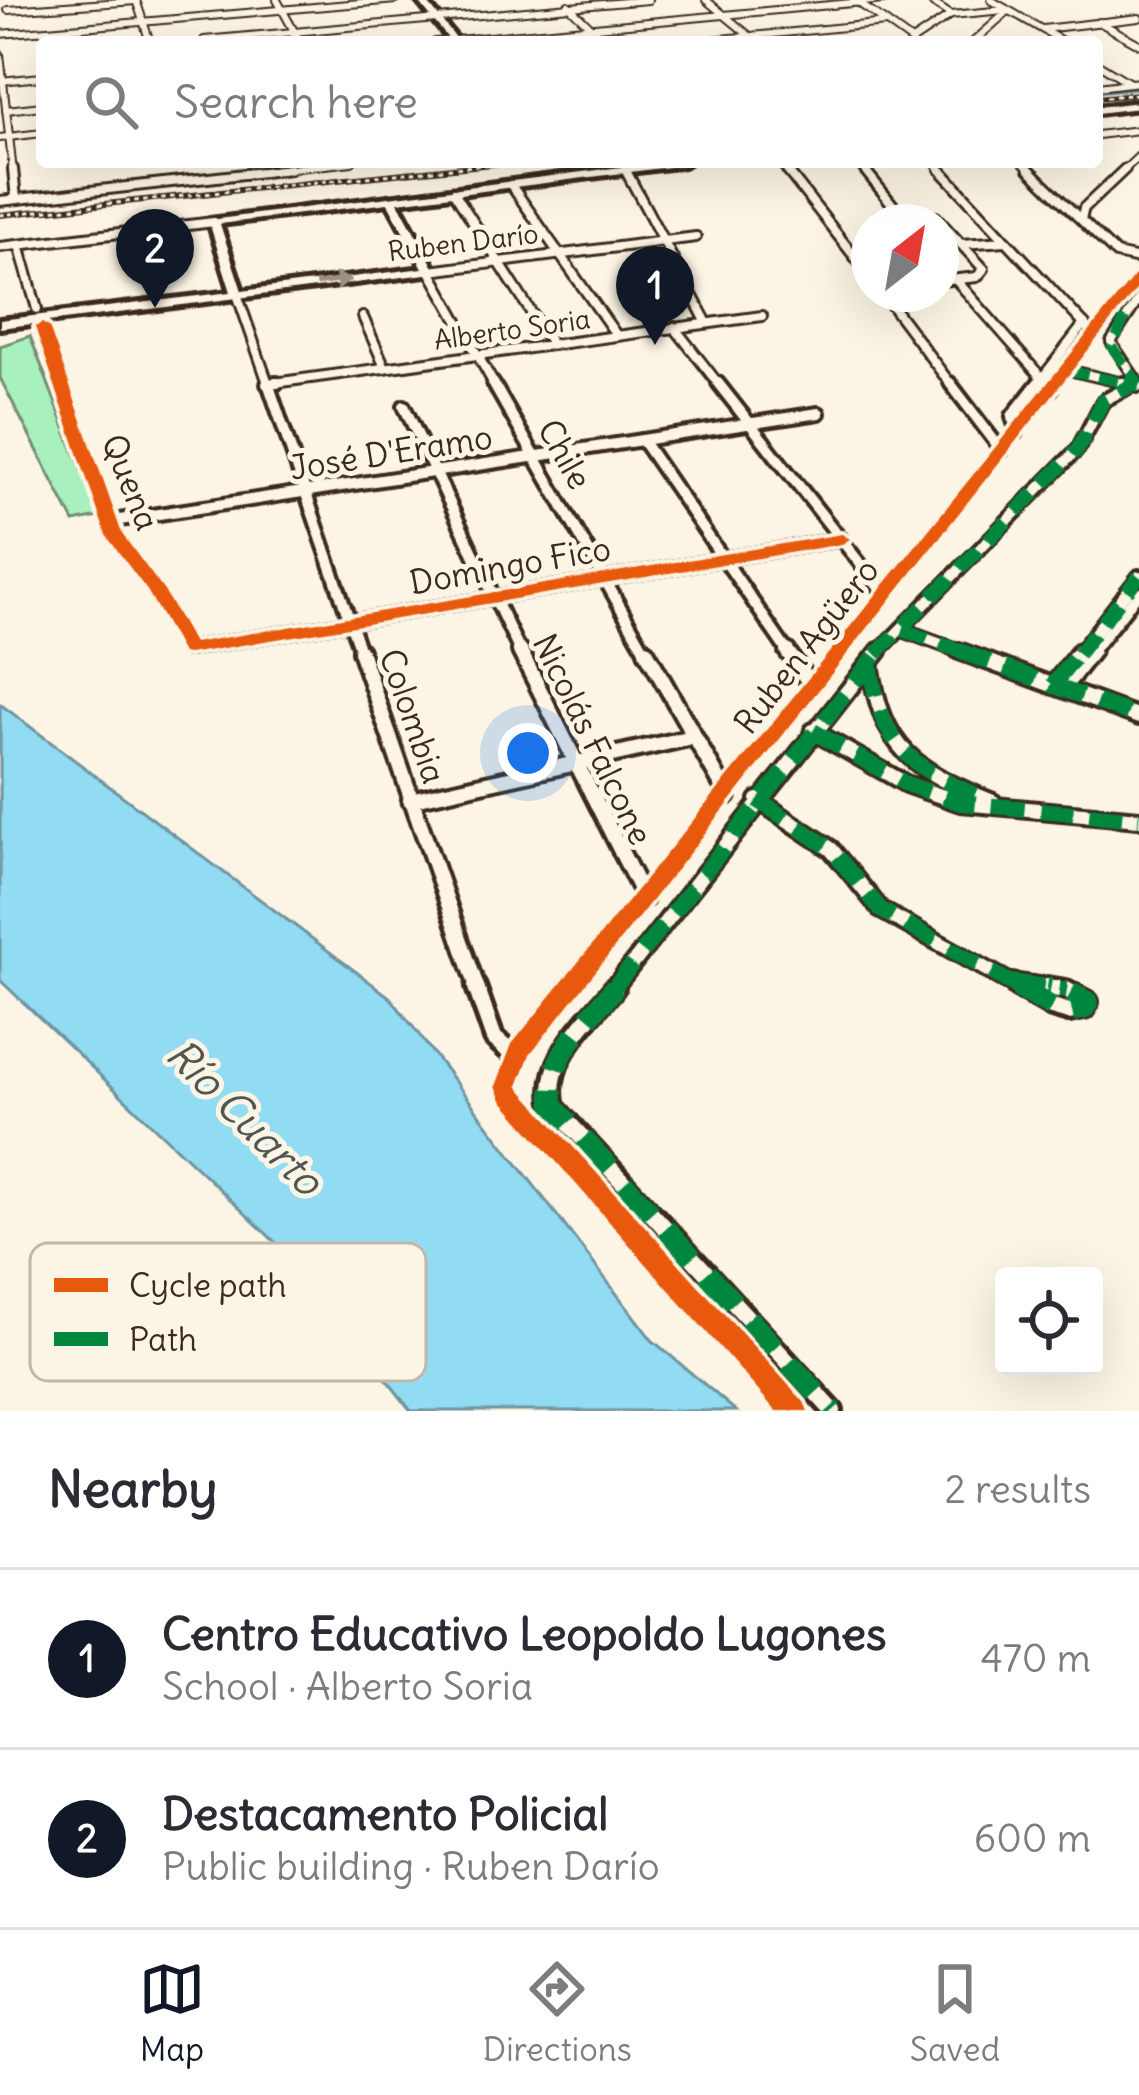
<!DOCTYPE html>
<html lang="en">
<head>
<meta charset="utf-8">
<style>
	body { margin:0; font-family:Delius,sans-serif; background:#f7f7f7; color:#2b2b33 }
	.controls { position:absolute; right:36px; bottom:36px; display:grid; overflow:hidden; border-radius:12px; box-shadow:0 12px 48px #0002 }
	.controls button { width:108px; height:108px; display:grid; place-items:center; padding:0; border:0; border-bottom:3px solid #e1e1e2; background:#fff; color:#2b2b33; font:60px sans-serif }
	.compass { position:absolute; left:851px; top:204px; width:108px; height:108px; border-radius:50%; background:#fff; box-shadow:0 12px 48px #0002; rotate:31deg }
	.you { position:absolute; left:528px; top:753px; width:42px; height:42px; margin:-30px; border:9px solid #fff; border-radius:50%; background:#1a73e8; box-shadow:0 0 0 18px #1a73e833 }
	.badge { display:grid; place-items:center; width:78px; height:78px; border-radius:50%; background:#111827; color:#fff; font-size:39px; font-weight:700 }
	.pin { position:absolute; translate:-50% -99px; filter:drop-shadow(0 3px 6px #0008) }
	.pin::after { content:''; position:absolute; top:63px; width:42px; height:36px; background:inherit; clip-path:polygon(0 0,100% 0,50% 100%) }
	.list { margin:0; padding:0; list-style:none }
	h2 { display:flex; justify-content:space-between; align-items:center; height:156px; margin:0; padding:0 48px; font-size:51px }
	h2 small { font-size:39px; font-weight:400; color:#7c7c81 }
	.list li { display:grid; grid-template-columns:78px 1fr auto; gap:36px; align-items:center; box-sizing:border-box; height:180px; padding:0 48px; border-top:3px solid #e1e1e2 }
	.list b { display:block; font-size:45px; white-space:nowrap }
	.list p { margin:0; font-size:39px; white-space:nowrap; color:#7c7c81 }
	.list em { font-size:39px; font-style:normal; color:#7c7c81 }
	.icon { flex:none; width:66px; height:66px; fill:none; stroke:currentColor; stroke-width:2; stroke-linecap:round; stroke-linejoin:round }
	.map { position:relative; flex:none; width:1139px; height:1411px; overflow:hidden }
	.search { position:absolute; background:#fff; box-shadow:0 12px 48px #0002; left:36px; right:36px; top:36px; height:132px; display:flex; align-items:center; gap:30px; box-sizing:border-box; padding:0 42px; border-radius:12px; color:#7c7c81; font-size:45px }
	.sheet { height:516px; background:#fff }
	nav { display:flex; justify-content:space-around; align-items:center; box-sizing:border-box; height:168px; border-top:3px solid #e1e1e2; background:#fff; font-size:33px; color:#7c7c81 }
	nav a { display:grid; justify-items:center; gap:6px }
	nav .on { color:#111827 }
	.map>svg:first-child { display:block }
</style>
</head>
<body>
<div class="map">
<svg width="1139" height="1411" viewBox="0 0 1139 1411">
	<rect width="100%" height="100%" fill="#fcf5e5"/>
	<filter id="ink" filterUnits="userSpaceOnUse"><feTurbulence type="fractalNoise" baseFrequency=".00833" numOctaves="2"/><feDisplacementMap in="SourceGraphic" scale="24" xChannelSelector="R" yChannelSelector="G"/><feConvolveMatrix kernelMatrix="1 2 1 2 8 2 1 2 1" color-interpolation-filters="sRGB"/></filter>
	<g filter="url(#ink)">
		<path fill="#a8f1bf" stroke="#728e6e" stroke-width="3" d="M30,336L99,517L74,522L0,378V346Z"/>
		<path fill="#91dbf3" stroke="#6f949e" stroke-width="3" d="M0,704L391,998L652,1340L736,1411H411L296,1262L0,980Z"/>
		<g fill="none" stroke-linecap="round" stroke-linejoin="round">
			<path stroke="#6f949e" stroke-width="3" d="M1097,92L1139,88"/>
			<g stroke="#3b2a1e" stroke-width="10">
				<g id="street-far4">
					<path d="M136,0L150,42"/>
					<path d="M277,0L300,42"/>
					<path d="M706,0L751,37"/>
					<path d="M928,0L951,15"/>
					<path d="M991,0L1064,42"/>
					<path d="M856,1L913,42"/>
					<path d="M568,5L606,42"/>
					<path d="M8,10L136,1"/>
					<path d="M1099,22L1139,44"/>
					<path d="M1043,29L1139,18"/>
					<path d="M0,34L396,0"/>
					<path d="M204,40L648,0"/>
					<path d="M912,41L951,15L1005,10"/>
					<path d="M435,42L884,0"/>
					<path d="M690,42L886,23"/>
					<path d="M973,42L1007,12"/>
					<path d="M0,54L13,172"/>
					<path d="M1097,63L1130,83"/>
					<path d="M0,81L42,77"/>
					<path d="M1097,87L1139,82"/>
					<path d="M6,110L42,106"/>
					<path d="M1097,135L1139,130"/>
					<path d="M0,138L42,133"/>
					<path d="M781,162L789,172"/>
					<path d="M859,162L867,172"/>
					<path d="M934,162L943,172"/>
					<path d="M1022,162L1032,172"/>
					<path d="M263,172L352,162"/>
					<path d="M1122,172L1139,156"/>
				</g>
			</g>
			<g stroke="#3b2a1e" stroke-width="14">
				<g id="street-far3">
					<path d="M13,169L16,199"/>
					<path d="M625,169L707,323"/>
					<path d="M786,169L869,275"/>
					<path d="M864,169L901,215"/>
					<path d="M940,169L1094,335"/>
					<path d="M1029,169L1116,254L1139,259"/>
					<path d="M511,185L617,336"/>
					<path d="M454,192L552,345"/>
					<path d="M0,201L290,169"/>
					<path d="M1081,219L1084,208L1125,169"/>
					<path d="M875,222L878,217H936L984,269L977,277L941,281"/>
					<path d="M961,244L1006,241"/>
					<path d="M19,245L37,309"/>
					<path d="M0,247L214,222"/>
					<path d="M956,280L1049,386"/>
					<path d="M237,294L269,386"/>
					<path d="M883,294L952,386"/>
					<path d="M363,317L385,367"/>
					<path d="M42,327L62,386"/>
					<path d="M674,327L720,386"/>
					<path d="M1064,369L1136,386"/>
					<path d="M267,384L762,316"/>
					<path d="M495,386L430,271L696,237"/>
					<path d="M1036,386L1084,324"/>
					<path d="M1053,386L1139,278"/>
					<path d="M1134,386L1137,381L1111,342L1139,299"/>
				</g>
			</g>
			<g stroke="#3b2a1e" stroke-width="18">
				<g id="street-far2">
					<path d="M61,383L114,535L156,591L188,649L842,539"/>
					<path d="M268,383L361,654"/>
					<path d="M493,383L647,654"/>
					<path d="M718,383L884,594"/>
					<path d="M950,383L1002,451"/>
					<path d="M1046,383L1052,389"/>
					<path d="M1123,383L1138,386"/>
					<path d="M267,384L277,383"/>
					<path d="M404,406L521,654"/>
					<path d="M1017,433L1012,416L1038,383"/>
					<path d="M642,440L789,654"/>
					<path d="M113,521L819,413"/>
					<path d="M903,630L968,654"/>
					<path d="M838,654L1055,383"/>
					<path d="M876,654L1078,449L1103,401L1136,383"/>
					<path d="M1078,654L1139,576"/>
					<path d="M1090,654L1139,592"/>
				</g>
			</g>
			<g stroke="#3b2a1e" stroke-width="22">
				<g id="street-far1">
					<path d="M360,651L478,990"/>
					<path d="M520,651L645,899"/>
					<path d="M646,651L728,796"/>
					<path d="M787,651L811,685"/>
					<path d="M959,651L1139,717"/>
					<path d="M870,663C882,750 915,771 993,802"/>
					<path d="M1053,685L1080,651"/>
					<path d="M1063,688L1092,651"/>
					<path d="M813,731L906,784L961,803L1139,819"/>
					<path d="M410,800L693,737"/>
					<path d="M758,800L831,849L881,910L1023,990"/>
					<path d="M1011,982L1067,990"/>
					<path d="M568,990L840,651"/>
					<path d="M612,990L879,651"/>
				</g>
			</g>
			<g stroke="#3b2a1e" stroke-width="26">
				<g id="street">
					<path d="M476,987L494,1038L510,1052L520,1050"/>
					<path d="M570,987L520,1050L507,1086L510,1094L794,1411"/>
					<path d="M615,987C587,1023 542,1059 554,1107L833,1411"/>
					<path d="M1017,987L1052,1007L1069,1012L1084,1009L1088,1002L1066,990L1047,987"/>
				</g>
			</g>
			<g stroke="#3b2a1e" stroke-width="10">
				<g id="secondary">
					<path d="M417,0H425L459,42H451Z"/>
					<path d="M1139,102V108L1097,113V107Z"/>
					<path d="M660,162H689L684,165L398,202L436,271L434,273L0,328V320L231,292L209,222L210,220ZM388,203L423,268L242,291L220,224Z"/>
				</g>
			</g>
			<use href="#street-far4" stroke="#fcf5e5" stroke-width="6"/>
			<use href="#street-far3" stroke="#fcf5e5" stroke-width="8"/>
			<use href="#street-far2" stroke="#fcf5e5" stroke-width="10"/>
			<use href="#street-far1" stroke="#fcf5e5" stroke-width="14"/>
			<use href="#street" stroke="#fcf5e5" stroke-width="16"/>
			<use href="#secondary" fill="#fcf5e5" fill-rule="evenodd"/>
			<g stroke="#3b2a1e" stroke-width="6">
				<g id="rail">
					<path d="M1097,98L1139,94"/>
					<path d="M0,215L511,162"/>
				</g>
			</g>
			<use href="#rail" stroke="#fcf5e5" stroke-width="3" stroke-dasharray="4.5" stroke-linecap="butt"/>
			<g stroke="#00873e" stroke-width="10" stroke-dasharray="21 10" stroke-linecap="butt">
				<path d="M1125,318L1112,347L1137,381L1134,386"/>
				<path d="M1067,370L1137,386"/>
			</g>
			<g stroke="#00873e" stroke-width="14" stroke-dasharray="26 14" stroke-linecap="butt">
				<path d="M1124,383L1139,386"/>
				<path d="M903,630L968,654"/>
				<path d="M876,654L1078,449L1103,401L1136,383"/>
				<path d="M1078,654L1139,576"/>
			</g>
			<g stroke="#00873e" stroke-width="16" stroke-dasharray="33 16" stroke-linecap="butt">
				<path d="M959,651L1139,717"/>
				<path d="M870,663C880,742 906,765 977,796"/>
				<path d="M1053,685L1080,651"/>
				<path d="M813,731L906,784L961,803L1139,819"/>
				<path d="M758,800L831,849L881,910L1023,990"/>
				<path d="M1011,982L1067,990"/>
				<path d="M612,990L879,651"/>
			</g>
			<g stroke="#00873e" stroke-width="21" stroke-dasharray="40 21" stroke-linecap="butt">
				<path d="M615,987C587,1023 542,1059 554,1107L833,1411"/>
				<path d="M1017,987L1052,1007L1069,1012L1084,1009L1088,1002L1066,990L1047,987"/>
			</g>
			<g stroke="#fcf5e5" stroke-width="8">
				<g id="cycleway">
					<path d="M1139,274V286L530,1054L518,1086L804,1402L808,1411H776L502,1100L496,1086L512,1044L1135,275Z"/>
					<path d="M42,323L49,327L122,534L164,591L193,643L842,534L850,539L842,544L188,654L182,653L148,592L106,535L35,327Z"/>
				</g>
			</g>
			<use href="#cycleway" fill="#e8590c" fill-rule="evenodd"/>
		</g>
		<defs><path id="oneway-solid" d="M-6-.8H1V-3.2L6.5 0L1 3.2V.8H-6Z" transform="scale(3)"/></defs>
		<use fill="#9c9082" href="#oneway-solid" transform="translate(333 282) rotate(-7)"/>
	</g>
	<g text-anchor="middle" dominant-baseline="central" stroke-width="10" stroke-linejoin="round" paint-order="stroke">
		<g font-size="27" fill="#3b2a1e" stroke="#fcf5e5">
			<text transform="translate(463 242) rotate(-7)">Ruben Darío</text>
			<text transform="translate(512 329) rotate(-8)">Alberto Soria</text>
		</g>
		<g font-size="33" fill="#3b2a1e" stroke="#fcf5e5">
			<text transform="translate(391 452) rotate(-9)">José D'Eramo</text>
			<text transform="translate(565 454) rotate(61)">Chile</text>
			<text transform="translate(131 482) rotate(68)">Quena</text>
			<text transform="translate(510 565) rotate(-10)">Domingo Fico</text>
			<text transform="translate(806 646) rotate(-52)">Ruben Agüero</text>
			<text transform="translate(413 716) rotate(71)">Colombia</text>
			<text transform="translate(593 739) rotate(64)">Nicolás Falcone</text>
		</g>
		<g font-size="42" font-style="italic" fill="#505653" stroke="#fcf5e5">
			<text transform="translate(245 1117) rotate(45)">Río Cuarto</text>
		</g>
	</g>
	<rect x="30" y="1243" width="396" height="138" rx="18" fill="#fcf5e5" stroke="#c2b8a9" stroke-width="3"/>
	<rect x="54" y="1278" width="54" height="14" fill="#e8590c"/>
	<rect x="54" y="1332" width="54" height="14" fill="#00873e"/>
	<g font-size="33" fill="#3b2a1e">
		<text x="129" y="1297">Cycle path</text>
		<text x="129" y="1351">Path</text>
	</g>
</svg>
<div class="controls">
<button><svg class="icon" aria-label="locate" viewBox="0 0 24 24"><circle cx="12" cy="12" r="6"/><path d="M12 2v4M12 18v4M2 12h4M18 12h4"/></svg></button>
</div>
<svg class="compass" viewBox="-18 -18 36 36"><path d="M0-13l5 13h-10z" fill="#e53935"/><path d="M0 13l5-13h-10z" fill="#7c7c81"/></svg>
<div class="you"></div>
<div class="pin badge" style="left:655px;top:345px">1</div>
<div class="pin badge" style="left:155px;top:308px">2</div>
<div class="search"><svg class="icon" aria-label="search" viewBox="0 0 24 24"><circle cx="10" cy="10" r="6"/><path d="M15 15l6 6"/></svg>Search here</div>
</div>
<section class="sheet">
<h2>Nearby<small>2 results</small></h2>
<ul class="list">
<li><span class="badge">1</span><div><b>Centro Educativo Leopoldo Lugones</b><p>School · Alberto Soria</p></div><em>470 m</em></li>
<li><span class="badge">2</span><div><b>Destacamento Policial</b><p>Public building · Ruben Darío</p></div><em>600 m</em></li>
</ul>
</section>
<nav>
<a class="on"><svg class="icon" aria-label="map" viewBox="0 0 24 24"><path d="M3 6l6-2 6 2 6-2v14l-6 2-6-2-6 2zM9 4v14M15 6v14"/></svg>Map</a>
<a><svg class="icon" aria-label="directions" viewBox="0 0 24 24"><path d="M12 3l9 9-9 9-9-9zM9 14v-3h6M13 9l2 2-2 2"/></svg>Directions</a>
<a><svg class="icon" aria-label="saved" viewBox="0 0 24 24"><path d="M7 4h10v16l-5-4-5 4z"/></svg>Saved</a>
</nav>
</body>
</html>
